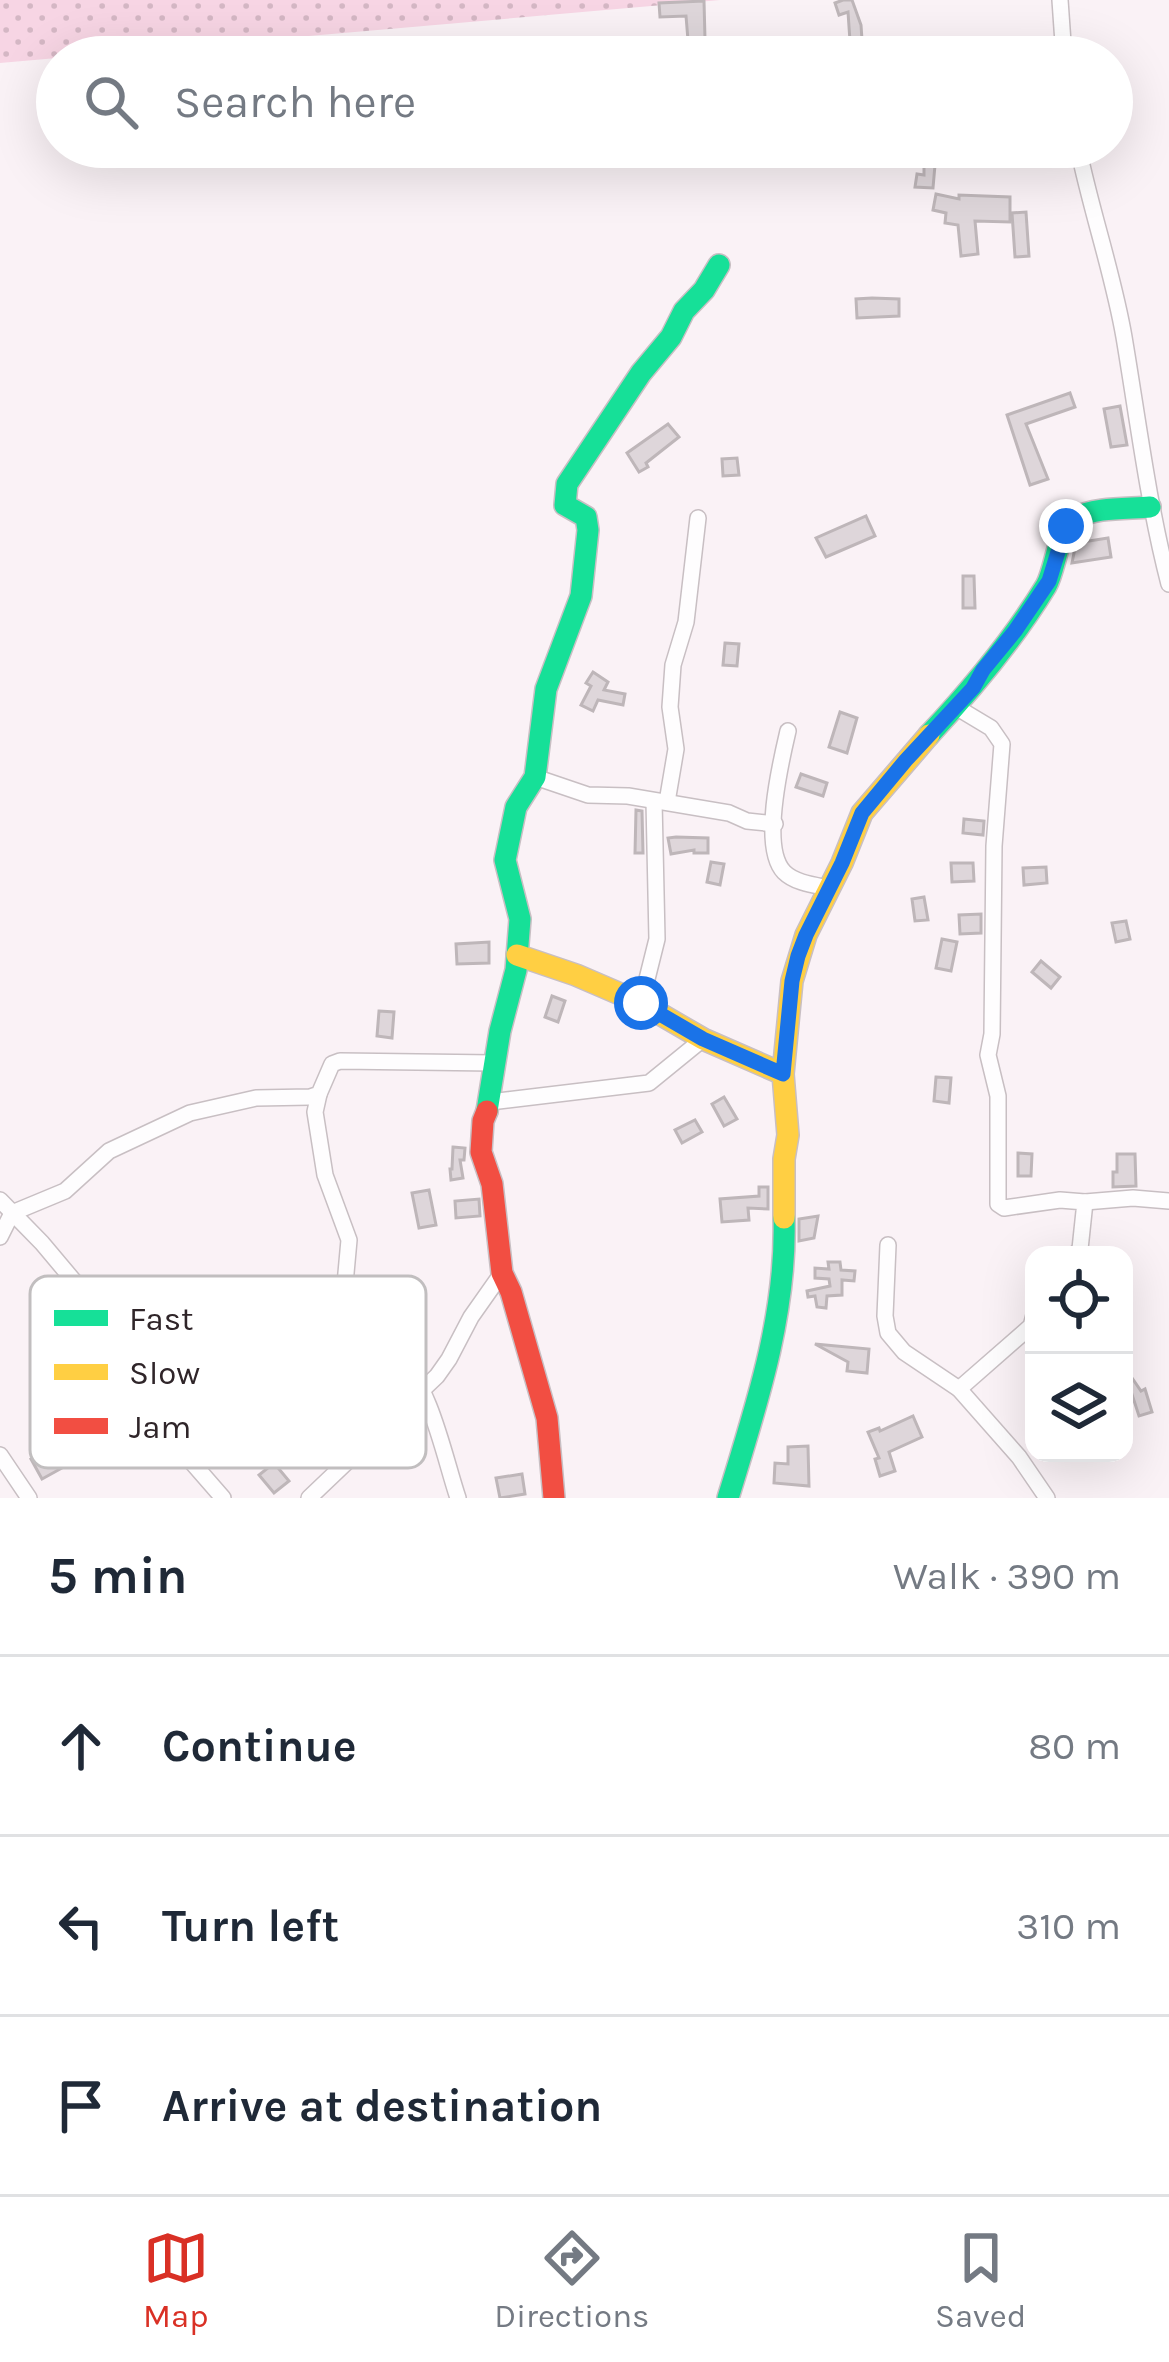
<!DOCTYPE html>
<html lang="en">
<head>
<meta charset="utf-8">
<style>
	body { margin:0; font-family:Karla,sans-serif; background:#f2f2f3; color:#1f2937 }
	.controls { position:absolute; right:36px; bottom:36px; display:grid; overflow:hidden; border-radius:24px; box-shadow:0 12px 48px #0002 }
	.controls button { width:108px; height:108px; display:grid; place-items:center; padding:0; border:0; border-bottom:3px solid #e0e1e3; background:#fff; color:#1f2937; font:60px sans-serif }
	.stop { position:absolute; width:36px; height:36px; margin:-27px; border:9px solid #1a73e8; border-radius:50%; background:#fff }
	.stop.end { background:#1a73e8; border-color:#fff; box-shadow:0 3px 12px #0008 }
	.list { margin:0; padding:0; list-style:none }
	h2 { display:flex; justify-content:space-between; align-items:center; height:156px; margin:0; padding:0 48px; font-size:51px }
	h2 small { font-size:39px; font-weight:400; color:#747a83 }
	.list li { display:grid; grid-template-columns:78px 1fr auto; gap:36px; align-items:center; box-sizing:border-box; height:180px; padding:0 48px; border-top:3px solid #e0e1e3 }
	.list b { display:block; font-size:45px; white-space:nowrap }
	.list em { font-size:39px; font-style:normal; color:#747a83 }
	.icon { flex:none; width:66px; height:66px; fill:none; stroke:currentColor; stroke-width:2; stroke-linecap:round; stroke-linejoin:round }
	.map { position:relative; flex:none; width:1169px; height:1498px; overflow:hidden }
	.search { position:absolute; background:#fff; box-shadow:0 12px 48px #0002; left:36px; right:36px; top:36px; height:132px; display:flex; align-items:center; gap:30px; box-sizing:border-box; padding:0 42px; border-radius:66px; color:#747a83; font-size:45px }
	.sheet { height:696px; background:#fff }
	nav { display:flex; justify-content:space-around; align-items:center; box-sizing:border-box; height:168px; border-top:3px solid #e0e1e3; background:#fff; font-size:33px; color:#747a83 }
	nav a { display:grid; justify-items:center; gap:6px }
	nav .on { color:#d93025 }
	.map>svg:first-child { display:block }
</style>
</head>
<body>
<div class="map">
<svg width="1169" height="1498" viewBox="0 0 1169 1498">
	<defs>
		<pattern id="green-dots" width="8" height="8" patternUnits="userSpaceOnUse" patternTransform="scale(3)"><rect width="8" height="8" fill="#f7d5e4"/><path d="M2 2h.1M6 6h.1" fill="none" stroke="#d4b7c4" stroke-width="1.8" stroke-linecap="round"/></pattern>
	</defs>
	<rect width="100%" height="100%" fill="#faf2f6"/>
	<path fill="url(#green-dots)" d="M0,0H720L0,63Z"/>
	<g fill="#ded6da" stroke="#beb6b9" stroke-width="3">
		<path d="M843,0H852L861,25L862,40L850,41L848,12L839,15L835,3Z"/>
		<path d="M704,1L705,39L688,40L686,16L660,17L659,3Z"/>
		<path d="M924,164L935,165L933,188L915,187L917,174L924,175Z"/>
		<path d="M936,194L959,199V195L1010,197V222L975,221L978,254L961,256L958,225L945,223L946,213L933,210Z"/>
		<path d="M1026,212L1029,256L1015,257L1012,213Z"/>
		<path d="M872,298L899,299V316L857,318L856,299Z"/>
		<path d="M1070,393L1075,407L1026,424L1048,479L1030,485L1007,415Z"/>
		<path d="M1120,406L1127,445L1111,447L1104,409Z"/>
		<path d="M668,424L679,437L646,463L648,467L639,472L627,453Z"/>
		<path d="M737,458L739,475L723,476L722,459Z"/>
		<path d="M866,516L875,536L826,557L816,538Z"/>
		<path d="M1108,538L1111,557L1072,563L1076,543Z"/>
		<path d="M963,576H974L975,608H963Z"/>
		<path d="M725,643L739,644L737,666L723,665Z"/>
		<path d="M593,672L608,682L604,690L625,694L623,705L598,700L593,711L581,705L591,686L586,683Z"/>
		<path d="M840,712L857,718L847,753L829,747Z"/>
		<path d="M801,774L827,783L823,796L796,787Z"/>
		<path d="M636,810L642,811L643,853H635Z"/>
		<path d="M964,819L984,821L983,835L963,833Z"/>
		<path d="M676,837L708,838V853H694V850L671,854L668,838Z"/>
		<path d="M711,862L724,864L720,885L707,882Z"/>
		<path d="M951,863H973L974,881L952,882Z"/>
		<path d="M1046,867L1047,883L1024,885L1023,868Z"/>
		<path d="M924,897L928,920L915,921L912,899Z"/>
		<path d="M981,914V933L960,934L959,915Z"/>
		<path d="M1126,921L1130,939L1116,942L1112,923Z"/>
		<path d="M942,939L957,942L951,971L936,968Z"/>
		<path d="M489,942V963L457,964L456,944Z"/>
		<path d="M1041,961L1060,977L1051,988L1032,972Z"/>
		<path d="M552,996L565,1001L558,1022L545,1017Z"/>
		<path d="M379,1011L394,1012L392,1038L377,1036Z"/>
		<path d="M936,1077L951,1078L949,1103L934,1101Z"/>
		<path d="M724,1097L737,1119L724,1126L712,1104Z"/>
		<path d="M695,1120L702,1132L682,1143L675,1130Z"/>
		<path d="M453,1147L465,1148L464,1160H460L463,1178L451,1180L450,1169H452Z"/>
		<path d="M1018,1153L1032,1154L1031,1176H1018Z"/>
		<path d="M1117,1154H1135L1136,1186L1113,1187V1172H1117Z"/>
		<path d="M759,1187H768V1209L748,1208L749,1220L722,1222L720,1199L759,1196Z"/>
		<path d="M429,1190L436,1225L419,1228L412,1193Z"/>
		<path d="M479,1199L480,1216L456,1218L455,1201Z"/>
		<path d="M818,1216L814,1238L799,1241V1219Z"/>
		<path d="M828,1262H840L841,1270L855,1271L854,1281L842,1280V1295L827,1296L826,1308L817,1307L815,1296L808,1297L807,1291L830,1286L829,1279L815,1278V1268L829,1269Z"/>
		<path d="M815,1344L869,1349L867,1373L847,1371L848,1362Z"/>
		<path d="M1128,1372L1141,1391L1145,1389L1152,1412L1139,1416L1125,1373Z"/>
		<path d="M913,1416L922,1437L889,1452L895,1471L880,1476L875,1459L879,1458L868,1432L879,1428L880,1431Z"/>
		<path d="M60,1443L71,1463L42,1479L31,1459Z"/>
		<path d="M808,1446L809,1486L774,1483L775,1463L788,1464V1447Z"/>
		<path d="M274,1463L289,1481L274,1493L259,1475Z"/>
		<path d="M522,1474L525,1494L500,1498L496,1478Z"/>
	</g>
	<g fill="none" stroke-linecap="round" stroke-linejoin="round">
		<g stroke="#c8bfc3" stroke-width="18">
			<g id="street">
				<path d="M1060,0L1064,57"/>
				<path d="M1078,147C1091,211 1113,273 1124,337C1138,420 1148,503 1169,584"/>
				<path d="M956,707L991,728L1002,744L994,846L992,1034L988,1055L998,1096V1204L1004,1208L1060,1200L1085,1202L1080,1249L1074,1255"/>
				<path d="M788,731C781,761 760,847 784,872C795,883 814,885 829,888"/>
				<path d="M535,777L588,795L628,796L729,813L747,821L775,824"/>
				<path d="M667,802L676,749L670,707L673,665L686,622L698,518"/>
				<path d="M641,1003L657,939L654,801"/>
				<path d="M319,1094L315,1112L325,1175L349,1240L341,1328C357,1347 381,1344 399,1359C430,1383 445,1460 458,1498"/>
				<path d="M490,1102L649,1083L703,1039"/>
				<path d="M0,1200L42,1243L105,1318L116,1344L153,1412L176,1444L223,1498"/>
				<path d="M1085,1202L1133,1198L1169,1201"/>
				<path d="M0,1237L12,1213L65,1191L109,1151L190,1113L256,1098L310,1097L319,1094L332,1064L340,1061L494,1063"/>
				<path d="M888,1245L885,1316L888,1333L904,1352L959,1389L1019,1457L1047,1498"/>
				<path d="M959,1389L1031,1326L1034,1315"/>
				<path d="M0,1455L29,1498"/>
				<path d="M309,1498L437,1376L449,1359L471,1317L502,1273"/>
			</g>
		</g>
		<g stroke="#c8bfc3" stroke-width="24">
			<g id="fast">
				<path d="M929,735C972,689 1013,640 1046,586C1056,569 1058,527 1075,518C1095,507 1128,509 1150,507"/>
				<path d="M487,1111L500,1031L516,970L520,919L505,860L516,807L535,777L546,689L581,596L588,530L586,517L565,505L567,484L641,373L671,337L684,311L704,290L719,265"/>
				<path d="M728,1498C756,1407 787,1314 784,1218"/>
			</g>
		</g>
		<g stroke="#c8bfc3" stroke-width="24">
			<g id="slow">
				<path d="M517,955L576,975L641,1003L703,1039L783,1074L788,1135L784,1159V1218"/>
				<path d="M783,1074L792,981L806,935L842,863L862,813L929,735"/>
			</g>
		</g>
		<g stroke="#c8bfc3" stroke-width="24">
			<path id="jam" d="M487,1111L483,1121L481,1152L492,1184L502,1273L511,1292L547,1418L554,1498"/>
		</g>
		<use href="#street" stroke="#fefdfe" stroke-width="15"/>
		<use href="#fast" stroke="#16e098" stroke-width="21"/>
		<use href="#slow" stroke="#ffcf43" stroke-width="21"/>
		<use href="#jam" stroke="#f24e42" stroke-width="21"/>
	</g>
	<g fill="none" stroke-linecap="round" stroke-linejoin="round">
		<path stroke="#1a73e8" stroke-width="15" d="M641,1003L703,1039L783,1074L792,981L798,956L806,935L842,863L862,813L906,760L973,688L983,670L1015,631L1049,581L1066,526"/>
	</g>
	<rect x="30" y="1276" width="396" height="192" rx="18" fill="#fff" stroke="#c1bebf" stroke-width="3"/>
	<rect x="54" y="1310" width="54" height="16" fill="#16e098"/>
	<rect x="54" y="1364" width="54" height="16" fill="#ffcf43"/>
	<rect x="54" y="1418" width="54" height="16" fill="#f24e42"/>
	<g font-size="33" fill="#2f2529">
		<text x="129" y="1330">Fast</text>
		<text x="129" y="1384">Slow</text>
		<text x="129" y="1438">Jam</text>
	</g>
</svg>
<div class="controls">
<button><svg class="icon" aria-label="locate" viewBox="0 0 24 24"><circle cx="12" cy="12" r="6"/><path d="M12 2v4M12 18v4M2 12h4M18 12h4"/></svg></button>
<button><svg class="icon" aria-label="layers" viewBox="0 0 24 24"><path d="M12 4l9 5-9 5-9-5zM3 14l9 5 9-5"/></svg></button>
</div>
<div class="stop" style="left:641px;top:1003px"></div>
<div class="stop end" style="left:1066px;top:526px"></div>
<div class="search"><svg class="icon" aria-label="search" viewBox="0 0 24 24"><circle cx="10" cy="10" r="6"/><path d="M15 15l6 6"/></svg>Search here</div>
</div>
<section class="sheet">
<h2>5 min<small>Walk · 390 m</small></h2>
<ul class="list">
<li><svg class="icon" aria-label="ahead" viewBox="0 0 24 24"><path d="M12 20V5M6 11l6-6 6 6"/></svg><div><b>Continue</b></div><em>80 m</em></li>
<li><svg class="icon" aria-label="left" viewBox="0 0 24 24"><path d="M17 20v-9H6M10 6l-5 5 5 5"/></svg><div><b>Turn left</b></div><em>310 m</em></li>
<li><svg class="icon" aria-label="arrive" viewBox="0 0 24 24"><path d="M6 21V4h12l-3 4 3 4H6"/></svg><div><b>Arrive at destination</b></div></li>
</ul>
</section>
<nav>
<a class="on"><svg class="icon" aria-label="map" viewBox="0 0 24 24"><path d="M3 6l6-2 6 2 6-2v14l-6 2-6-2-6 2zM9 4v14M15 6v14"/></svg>Map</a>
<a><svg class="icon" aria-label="directions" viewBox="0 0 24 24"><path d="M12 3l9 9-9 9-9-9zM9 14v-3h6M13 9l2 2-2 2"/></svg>Directions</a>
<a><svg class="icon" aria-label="saved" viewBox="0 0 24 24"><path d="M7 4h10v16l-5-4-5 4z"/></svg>Saved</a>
</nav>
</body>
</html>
